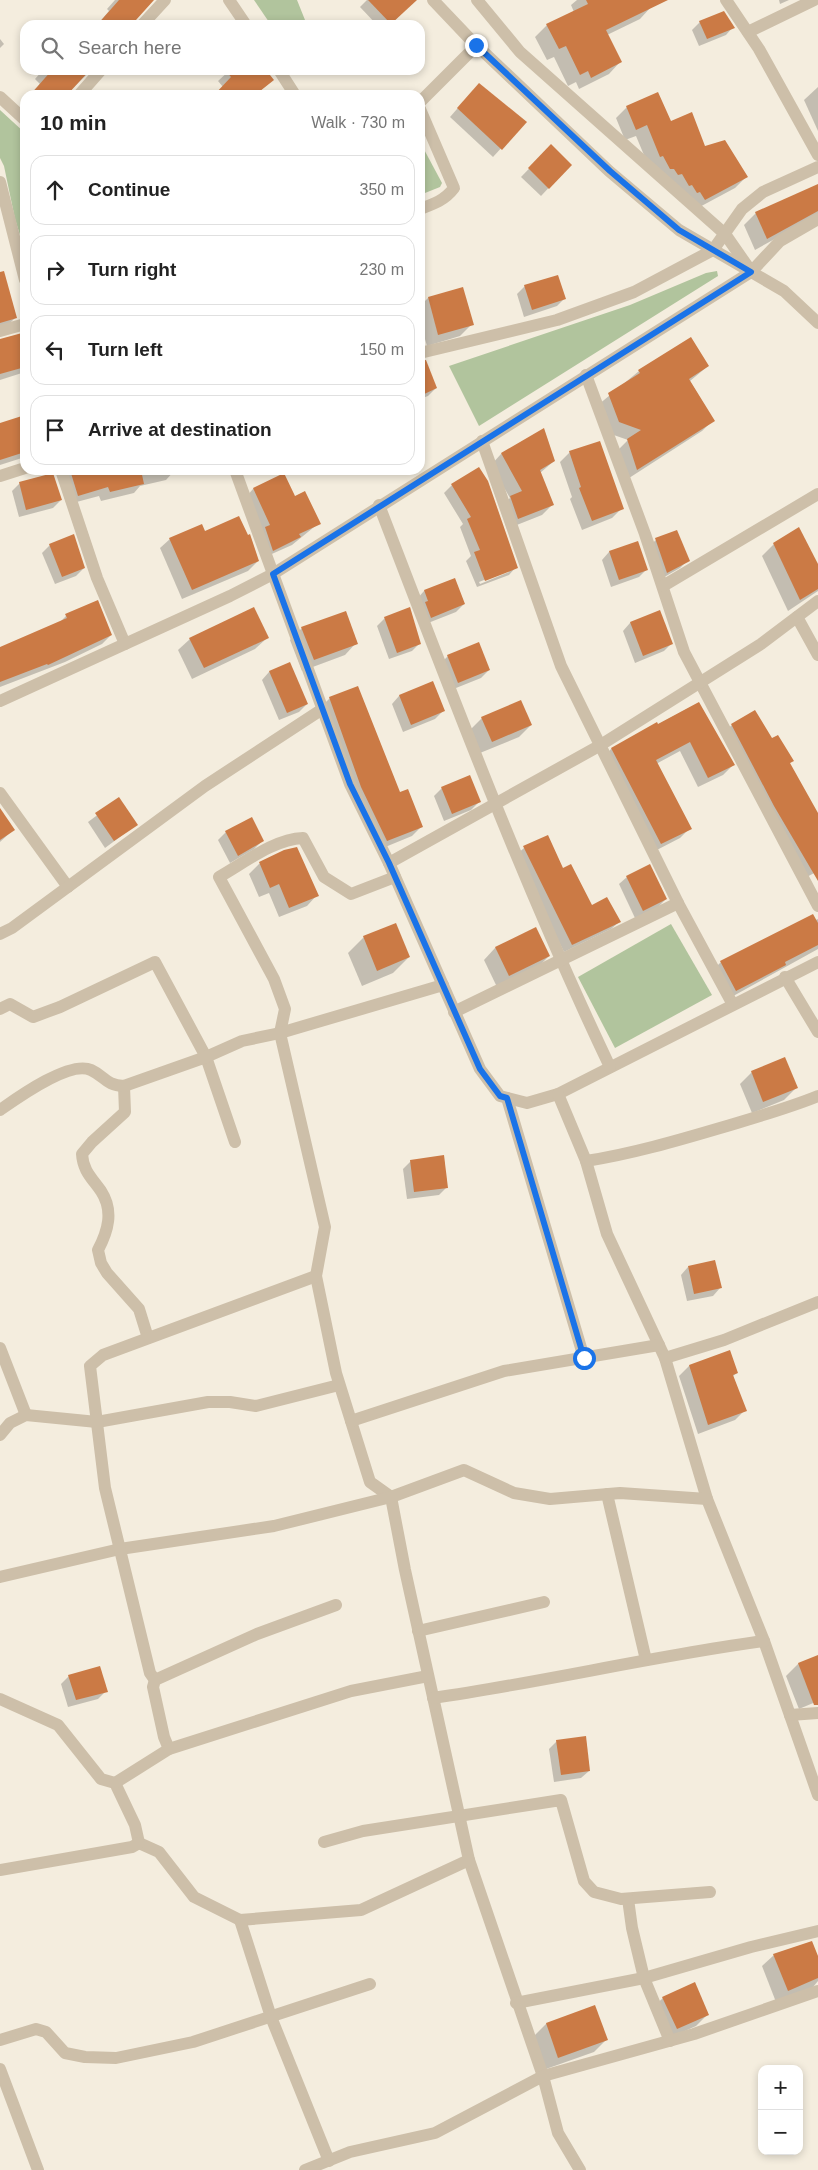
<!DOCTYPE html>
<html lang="en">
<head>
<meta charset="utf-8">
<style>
	body { margin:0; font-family:Helvetica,sans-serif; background:#f6f6f6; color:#222 }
	.controls { position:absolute; right:15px; bottom:15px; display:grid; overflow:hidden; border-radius:10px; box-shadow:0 2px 8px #0003 }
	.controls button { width:45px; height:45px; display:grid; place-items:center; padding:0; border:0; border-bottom:1px solid #e0e0e0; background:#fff; color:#222; font:25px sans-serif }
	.stop { position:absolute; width:15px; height:15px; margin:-11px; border:4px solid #1a73e8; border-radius:50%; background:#fff }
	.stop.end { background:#1a73e8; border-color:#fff; box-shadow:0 1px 5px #0008 }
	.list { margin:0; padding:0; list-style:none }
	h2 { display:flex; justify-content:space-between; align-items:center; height:65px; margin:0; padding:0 20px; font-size:21px }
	h2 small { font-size:16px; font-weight:400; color:#767676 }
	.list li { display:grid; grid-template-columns:32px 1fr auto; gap:15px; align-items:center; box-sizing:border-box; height:70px; margin:0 10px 10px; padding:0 10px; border:1px solid #e0e0e0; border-radius:15px }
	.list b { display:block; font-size:19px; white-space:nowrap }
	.list em { font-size:16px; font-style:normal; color:#767676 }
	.icon { flex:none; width:28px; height:28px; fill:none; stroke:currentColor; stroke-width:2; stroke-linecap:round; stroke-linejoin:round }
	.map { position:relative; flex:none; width:818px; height:2170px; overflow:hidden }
	.search { position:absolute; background:#fff; box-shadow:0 2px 8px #0003; left:20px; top:20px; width:405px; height:55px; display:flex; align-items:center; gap:12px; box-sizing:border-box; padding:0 18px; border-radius:15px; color:#767676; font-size:19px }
	.panel { position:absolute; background:#fff; box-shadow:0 2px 8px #0003; left:20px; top:90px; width:405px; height:385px; border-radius:15px }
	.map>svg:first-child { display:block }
</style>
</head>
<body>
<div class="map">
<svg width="818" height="2170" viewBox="0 0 818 2170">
	<rect width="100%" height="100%" fill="#f4edde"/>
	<g fill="#b1c49d">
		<path d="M254,0H297L307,25H271Z"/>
		<path d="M0,110L25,133V251L15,219L4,166L0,158Z"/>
		<path d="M420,142L442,183L440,187L420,195Z"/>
		<path d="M717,271L718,276L479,426L449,366L630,305L706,273Z"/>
		<path d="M671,924L712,995L615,1048L578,977Z"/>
	</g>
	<g fill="#0003" fill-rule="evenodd">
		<path d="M115,0H151L130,25H97L109,11L107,9Z"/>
		<path d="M367,0H408L412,3L390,25H377L360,7Z"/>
		<path d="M577,0H648L651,7L640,19L607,35L620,62L609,74L579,89L576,82L568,86L554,57L547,60L535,37L547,25L574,12L571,5Z"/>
		<path d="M779,0H789L780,4Z"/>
		<path d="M700,22L733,27L726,35L699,46L692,30Z"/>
		<path d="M0,39L4,44L0,48Z"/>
		<path d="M43,70H91L66,95H30L40,84L35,79Z"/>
		<path d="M230,70H265L273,80L255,95H215L223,87L218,81Z"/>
		<path d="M818,87V131L804,100Z"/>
		<path d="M471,93L525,122L493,157L450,117Z"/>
		<path d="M25,101V123L14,114Z"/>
		<path d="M627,107L670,123L746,177L735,188L694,210L649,167L636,136L625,140L616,118Z"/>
		<path d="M551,146L570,165L541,196L521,177Z"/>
		<path d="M818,185V215L755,250L744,225L756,213Z"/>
		<path d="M525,286L564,299L557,306L524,317L517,294Z"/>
		<path d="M0,287L16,317L7,326L0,329Z"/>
		<path d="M428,298L472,324L460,336L427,346L420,322V306Z"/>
		<path d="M25,335V372L0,380V340Z"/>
		<path d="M420,364L436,388L428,396L420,399Z"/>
		<path d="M708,366L690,381L713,420L702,431L626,480L617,451L628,440L608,433L598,405L639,371Z"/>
		<path d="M25,416V457L0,465V424Z"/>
		<path d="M543,430L554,461L540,473L552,505L542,515L507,529L500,507L510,498L491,465L501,454Z"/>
		<path d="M570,452L622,508L612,518L582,530L570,499L572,497L560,462Z"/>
		<path d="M70,470H175L166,480L140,486L134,493L101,501L99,496L69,504L60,479Z"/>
		<path d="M283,475L294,498L319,523L292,545L265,557L246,497L253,489Z"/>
		<path d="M20,483L61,500L53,508L19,517L12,491Z"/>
		<path d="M452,485L516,567L509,575L477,587L466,561L471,556L460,527L463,524L444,493ZM509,570V572L480,584L479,582Z"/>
		<path d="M205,532L258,561L248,571L182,599L160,548L170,539Z"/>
		<path d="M656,540L688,560L680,568L659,580L648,547Z"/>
		<path d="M637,542L647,569L639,577L611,587L602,560L609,552Z"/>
		<path d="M774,544L818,567V591L788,611L762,556Z"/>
		<path d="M50,545L84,568L76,576L55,584L42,553Z"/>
		<path d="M454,579L464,604L456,612L423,625L417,599L424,591Z"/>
		<path d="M659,612L671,644L664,651L635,663L623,631L630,623Z"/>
		<path d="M66,616L111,635L102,644L65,662L0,687V648L59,623Z"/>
		<path d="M385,618L420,643L412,651L389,659L377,626Z"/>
		<path d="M302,628L356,643L345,655L302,671L290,640Z"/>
		<path d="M267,638L255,649L192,679L178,650L190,639Z"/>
		<path d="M448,656L489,670L481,678L451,690L440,664Z"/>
		<path d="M289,664L307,704L299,712L279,720L262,680L269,672Z"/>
		<path d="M432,683L443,711L435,719L403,732L392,704L399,696Z"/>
		<path d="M330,698L421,827L412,836L378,850L321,707Z"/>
		<path d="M698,703L733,765L723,775L698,787L680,751L656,764L690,828L680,838L651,853L602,759L611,749L656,724L657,725Z"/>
		<path d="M482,718L531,725L519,737L480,753L470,730Z"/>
		<path d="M732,725L771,740L792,761L789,764L818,815V871L803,879L723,733Z"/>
		<path d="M442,788L479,802L471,810L444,821L434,796Z"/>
		<path d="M119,799L136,825L105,848L88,822Z"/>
		<path d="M0,818L13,830L0,842Z"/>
		<path d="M251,819L262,841L254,849L230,863L218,840L226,832Z"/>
		<path d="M524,848L563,869L591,906L619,922L611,929L564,952L516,855Z"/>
		<path d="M284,851L317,895L307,906L279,917L269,893L259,897L249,874L259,864Z"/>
		<path d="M627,877L666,899L658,907L635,918L619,884Z"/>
		<path d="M818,919V949L726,1000L711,972L721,962Z"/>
		<path d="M536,929L549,956L537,968L497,987L484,960L495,948Z"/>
		<path d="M364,937L409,957L393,973L362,986L348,953Z"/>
		<path d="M752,1072L796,1088L784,1100L752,1113L740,1084Z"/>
		<path d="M411,1161L447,1187L439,1195L407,1199L403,1169Z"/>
		<path d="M688,1267L720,1288L713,1296L687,1301L681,1275Z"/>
		<path d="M729,1352L737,1373L733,1376L745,1410L735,1420L698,1434L679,1376L689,1366Z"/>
		<path d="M818,1657V1701L799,1709L786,1676L798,1664Z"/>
		<path d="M69,1676L106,1691L98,1699L68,1707L61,1684Z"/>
		<path d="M557,1741L589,1771L581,1778L554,1782L549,1749Z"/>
		<path d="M774,1955L818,1959V1981L813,1987L776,2002L762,1966Z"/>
		<path d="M663,1998L708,2014L696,2026L665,2040L651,2009Z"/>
		<path d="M594,2007L606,2040L594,2052L546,2069L534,2036L546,2024Z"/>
	</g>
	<g fill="#cb7a45">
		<path d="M119,0H154L136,20L134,25H97Z"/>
		<path d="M368,0H417L391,24Z"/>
		<path d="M586,0H668L606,30L622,62L591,78L588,71L580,75L566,46L559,49L546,24L588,4Z"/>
		<path d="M724,11L735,28L707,39L699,21Z"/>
		<path d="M52,70H90L67,95H30Z"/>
		<path d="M225,70H266L274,80L255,95H214L231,77Z"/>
		<path d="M479,83L527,122L502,150L457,108Z"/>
		<path d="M658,92L671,121L692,112L705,146L725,140L748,177L705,200L700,192L697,193L692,185L689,186L682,174L678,175L674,169H670L663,156L660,157L647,125L636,130L626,106Z"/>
		<path d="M551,144L572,165L549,189L528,168Z"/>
		<path d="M818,184V211L767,239L755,212Z"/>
		<path d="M4,271L17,318L0,323V272Z"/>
		<path d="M558,275L566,299L532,310L524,285Z"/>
		<path d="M463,287L474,325L438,335L428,297Z"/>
		<path d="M22,333L25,334V367L0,374V339Z"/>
		<path d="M691,337L709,366L689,379L715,421L637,470L627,439L641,430L619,422L608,393L640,373L638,370Z"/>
		<path d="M426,360L437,388L420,396V361Z"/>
		<path d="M25,415V452L0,460V423Z"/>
		<path d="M544,428L555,461L540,470L554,505L518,519L510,496L522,491L501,453Z"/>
		<path d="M600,441L624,509L592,521L579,488L581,487L569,451Z"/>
		<path d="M479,467L488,481L518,568L485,581L474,552L480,550L467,519L471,517L451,484Z"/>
		<path d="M70,470H141L144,484L110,492L108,487L78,496Z"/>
		<path d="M53,473L62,500L26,510L19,482Z"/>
		<path d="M284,473L295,496L305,491L321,524L299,534L301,537L273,551L265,527L270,525L253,488Z"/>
		<path d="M239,516L248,535L250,534L259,561L192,590L169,538L202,524L205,531Z"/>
		<path d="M799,527L818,564V589L800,600L773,543Z"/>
		<path d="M677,530L690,561L667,573L655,538Z"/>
		<path d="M74,534L85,568L62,577L49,544Z"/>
		<path d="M638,541L648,570L619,580L609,551Z"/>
		<path d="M455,578L465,604L431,618L425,602L428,601L424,590Z"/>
		<path d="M98,600L112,635L48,665L47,664L0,682V647L67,618L65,614Z"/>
		<path d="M254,607L269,638L204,668L189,638Z"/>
		<path d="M410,607L421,644L397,653L384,617Z"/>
		<path d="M660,610L673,644L643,656L630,622Z"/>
		<path d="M346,611L358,644L314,660L301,627Z"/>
		<path d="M479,642L490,670L458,683L447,655Z"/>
		<path d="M290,662L308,704L287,713L269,671Z"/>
		<path d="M433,681L445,711L411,725L399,695Z"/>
		<path d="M358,686L400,792L408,789L423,827L387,841L361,787L329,697Z"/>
		<path d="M521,700L532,725L492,742L481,717Z"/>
		<path d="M699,702L735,765L708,778L690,742L656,760L692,829L661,844L611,748L657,722L658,724Z"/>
		<path d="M755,710L772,738L778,735L794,761L790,763L818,813V881L774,806L731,724Z"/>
		<path d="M470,775L481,802L452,814L441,787Z"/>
		<path d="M119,797L138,825L114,841L95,813Z"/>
		<path d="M0,808L15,830L0,840Z"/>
		<path d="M252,817L264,841L238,856L225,831Z"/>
		<path d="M548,835L563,868L571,864L592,905L607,897L621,922L572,945L523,846Z"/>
		<path d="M297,847L319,896L289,908L279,884L270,888L259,862L284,850Z"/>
		<path d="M650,864L667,899L643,911L626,876Z"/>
		<path d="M813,914L818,923V945L785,962L786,965L736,991L720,961Z"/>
		<path d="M396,923L410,957L377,971L363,936Z"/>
		<path d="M536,927L550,956L509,976L495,947Z"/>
		<path d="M785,1057L798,1088L763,1102L751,1071Z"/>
		<path d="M444,1155L448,1188L414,1192L410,1160Z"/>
		<path d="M715,1260L722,1288L694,1294L688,1266Z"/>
		<path d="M730,1350L738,1373L733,1375L747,1411L708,1425L689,1365Z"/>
		<path d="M818,1655V1705H814L798,1663Z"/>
		<path d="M100,1666L108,1692L76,1700L68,1675Z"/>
		<path d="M586,1736L590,1771L561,1775L556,1740Z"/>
		<path d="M812,1941L818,1956V1978L788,1991L773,1954Z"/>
		<path d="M695,1982L709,2015L677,2029L662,1997Z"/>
		<path d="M595,2005L608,2040L558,2058L546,2023Z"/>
	</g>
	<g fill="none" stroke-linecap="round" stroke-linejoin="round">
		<g stroke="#cdbfa9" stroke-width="12">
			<path d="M229,0L246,25"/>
			<path d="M433,0L470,39L609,171L679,230L784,291L818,323"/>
			<path d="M477,0L520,52L725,234L748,267"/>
			<path d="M726,0L759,49L818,155"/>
			<path d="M142,25L165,0"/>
			<path d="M748,32L814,0"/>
			<path d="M279,70L295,95"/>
			<path d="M79,95L101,70"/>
			<path d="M0,97L25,120"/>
			<path d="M420,102L477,45"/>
			<path d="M420,109L454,188C445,200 434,204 420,209"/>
			<path d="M0,182L25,280"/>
			<path d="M0,331L25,324"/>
			<path d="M420,353L557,320L634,292L713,250L742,209L763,192L818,167"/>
			<path d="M586,375L645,534L684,652L818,906"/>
			<path d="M482,441L561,666L678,903L732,1003"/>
			<path d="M61,470L97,578L125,644"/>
			<path d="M235,470L350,784L389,863L480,1069L500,1096L527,1103L558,1094L818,962"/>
			<path d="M0,476L25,468"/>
			<path d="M379,505C452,695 523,884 610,1067"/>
			<path d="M663,586L818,494"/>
			<path d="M797,617L818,655"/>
			<path d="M0,701L230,596L273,574L751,272L780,241L818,219"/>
			<path d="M0,793L68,887"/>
			<path d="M389,863L599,746L761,644L818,601"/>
			<path d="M395,877L351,894L324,877L303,838C274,839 244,863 219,877L274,979L285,1009L280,1033L325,1227L316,1276L336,1373L370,1482L391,1497L405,1570L469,1860L543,2076L558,2133L580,2170"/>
			<path d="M0,934L12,928L205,786L321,710"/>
			<path d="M785,977L818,1032"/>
			<path d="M0,1009L10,1004L33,1017L60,1007L155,962L206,1057L235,1142"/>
			<path d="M454,1012L678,903"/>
			<path d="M124,1086L125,1112L92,1142L82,1154C83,1171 92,1178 101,1191C114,1211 108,1231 98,1250L101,1263L107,1273L139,1309L148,1338"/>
			<path d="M558,1094L586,1161L607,1234L665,1358L707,1499L764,1641L818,1795"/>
			<path d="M507,1098L584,1358"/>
			<path d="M0,1110C17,1098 70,1060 91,1070C106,1077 105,1085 124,1086L206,1057L242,1041L280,1033L443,985"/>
			<path d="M586,1161C631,1154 676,1141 720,1128C753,1118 786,1109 818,1096"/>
			<path d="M0,1348L26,1415"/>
			<path d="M665,1358L724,1340L818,1302"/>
			<path d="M351,1421L504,1371L659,1345"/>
			<path d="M0,1435L10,1423L26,1415L97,1422L208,1402H230L256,1406L339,1385"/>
			<path d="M607,1494L646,1660"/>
			<path d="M0,1577L120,1549L274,1526L391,1497L464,1470L514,1493L550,1499L620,1493L707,1499"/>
			<path d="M418,1631L544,1602"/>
			<path d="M155,1680L150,1673L105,1488L90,1366L103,1355L316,1276"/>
			<path d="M433,1698C544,1682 653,1656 764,1641"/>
			<path d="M0,1699L58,1725L101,1779L115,1783L135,1825L139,1843"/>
			<path d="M790,1715L818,1713"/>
			<path d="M169,1749L164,1737L153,1687L155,1680L257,1634L336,1605"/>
			<path d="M115,1783L169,1749L351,1691L428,1676"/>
			<path d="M324,1842L363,1831L561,1800L584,1881L594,1892L621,1899L710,1892"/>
			<path d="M139,1843L159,1852L194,1897L240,1920L361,1910L469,1860"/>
			<path d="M0,1870L132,1847L139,1843"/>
			<path d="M628,1899L632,1928L644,1978L670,2041"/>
			<path d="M240,1920L271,2017L329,2161"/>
			<path d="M516,2003L644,1978L751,1947L818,1931"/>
			<path d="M0,2040L36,2029L46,2032L65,2053L85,2057L116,2058L193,2042L370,1984"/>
			<path d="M0,2069L38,2170"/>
			<path d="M305,2170L350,2152L435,2133L543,2076L694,2034L818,1991"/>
		</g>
	</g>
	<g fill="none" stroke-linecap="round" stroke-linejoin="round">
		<path stroke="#1a73e8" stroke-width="6" d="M476,45L610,171L679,230L751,272L273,574L350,784L389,863L480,1069L500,1096L507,1098L584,1358"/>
	</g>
</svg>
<div class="controls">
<button>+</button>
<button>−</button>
</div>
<div class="stop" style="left:584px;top:1358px"></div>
<div class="stop end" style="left:476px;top:45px"></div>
<div class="search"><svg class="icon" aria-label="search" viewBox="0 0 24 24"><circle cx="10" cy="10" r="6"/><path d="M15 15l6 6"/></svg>Search here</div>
<section class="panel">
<h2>10 min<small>Walk · 730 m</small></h2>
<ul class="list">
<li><svg class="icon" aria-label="ahead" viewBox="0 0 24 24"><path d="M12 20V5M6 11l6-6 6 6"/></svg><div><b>Continue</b></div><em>350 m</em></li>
<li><svg class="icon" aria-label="right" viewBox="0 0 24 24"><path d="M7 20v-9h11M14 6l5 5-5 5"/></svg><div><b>Turn right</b></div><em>230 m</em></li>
<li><svg class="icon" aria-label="left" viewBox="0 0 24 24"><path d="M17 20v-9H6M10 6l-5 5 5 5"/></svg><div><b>Turn left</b></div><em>150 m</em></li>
<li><svg class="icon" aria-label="arrive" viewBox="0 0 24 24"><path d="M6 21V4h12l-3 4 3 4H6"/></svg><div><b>Arrive at destination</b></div></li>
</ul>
</section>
</div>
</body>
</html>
